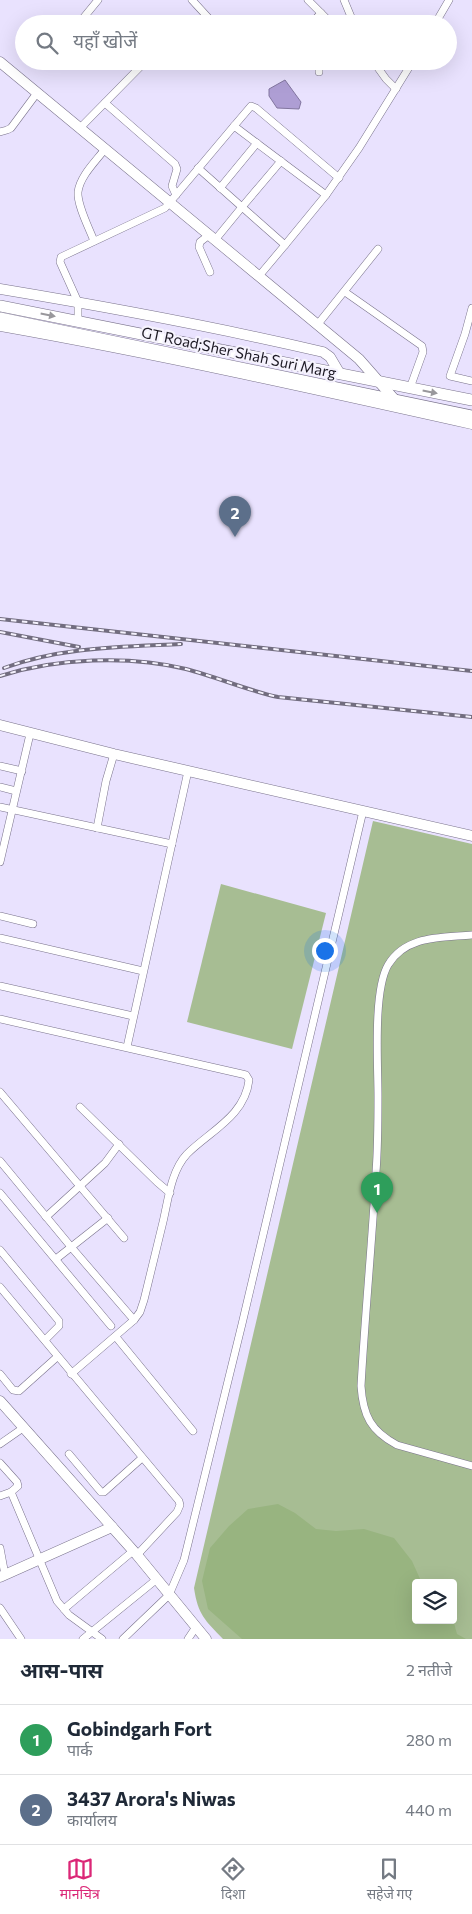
<!DOCTYPE html>
<html lang="hi">
<head>
<meta charset="utf-8">
<style>
	body { margin:0; font-family:Commissioner,"Noto Sans Devanagari",sans-serif; background:#f2f2f3; color:#1f2937 }
	.controls { position:absolute; right:15px; bottom:15px; display:grid; overflow:hidden; border-radius:5px; box-shadow:0 5px 20px #0002 }
	.controls button { width:45px; height:45px; display:grid; place-items:center; padding:0; border:0; border-bottom:1px solid #e0e1e3; background:#fff; color:#1f2937; font:25px sans-serif }
	.you { position:absolute; left:324px; top:950px; width:18px; height:18px; margin:-12px; border:4px solid #fff; border-radius:50%; background:#1a73e8; box-shadow:0 0 0 8px #1a73e833 }
	.badge { display:grid; place-items:center; width:32px; height:32px; border-radius:50%; background:#db2777; color:#fff; font-size:16px; font-weight:700 }
	.pin { position:absolute; translate:-50% -41px; filter:drop-shadow(0 1px 2px #0008) }
	.pin::after { content:''; position:absolute; top:26px; width:18px; height:15px; background:inherit; clip-path:polygon(0 0,100% 0,50% 100%) }
	.list { margin:0; padding:0; list-style:none }
	h2 { display:flex; justify-content:space-between; align-items:center; height:65px; margin:0; padding:0 20px; font-size:21px }
	h2 small { font-size:16px; font-weight:400; color:#747a83 }
	.list li { display:grid; grid-template-columns:32px 1fr auto; gap:15px; align-items:center; box-sizing:border-box; height:70px; padding:0 20px; border-top:1px solid #e0e1e3 }
	.list b { display:block; font-size:19px; white-space:nowrap }
	.list p { margin:0; font-size:16px; white-space:nowrap; color:#747a83 }
	.list em { font-size:16px; font-style:normal; color:#747a83 }
	.icon { flex:none; width:28px; height:28px; fill:none; stroke:currentColor; stroke-width:2; stroke-linecap:round; stroke-linejoin:round }
	.map { position:relative; flex:none; width:472px; height:1639px; overflow:hidden }
	.search { position:absolute; background:#fff; box-shadow:0 5px 20px #0002; left:15px; right:15px; top:15px; height:55px; display:flex; align-items:center; gap:12px; box-sizing:border-box; padding:0 18px; border-radius:28px; color:#747a83; font-size:19px }
	.sheet { height:205px; background:#fff }
	nav { display:flex; justify-content:space-around; align-items:center; box-sizing:border-box; height:70px; border-top:1px solid #e0e1e3; background:#fff; font-size:14px; color:#747a83 }
	nav a { display:grid; justify-items:center; gap:2px }
	nav .on { color:#db2777 }
	.map>svg:first-child { display:block }
</style>
</head>
<body>
<div class="map">
<svg width="472" height="1639" viewBox="0 0 472 1639">
	<rect width="100%" height="100%" fill="#e9e2fe"/>
	<g fill="#a7bd93" fill-rule="evenodd">
		<path d="M373,821L472,844V1639H223C205,1620 198,1615 194,1588ZM416,1583H453V1620H416Z"/>
		<path d="M221,884L326,913L292,1049L187,1022Z"/>
	</g>
	<path fill="#98b480" d="M278,1504L295,1513L316,1529L336,1531L364,1529L394,1538L412,1561L421,1581V1583H416V1620H450L454,1623L457,1634L466,1639H242L208,1609L202,1581L210,1548L229,1526L248,1509Z"/>
	<path fill="#ae9ed4" stroke="#82769f" d="M285,80L301,102L299,109L277,108L269,96V89Z"/>
	<g fill="none" stroke-linecap="round" stroke-linejoin="round">
		<g stroke="#79728b" stroke-width="8">
			<g id="street">
				<path d="M192,0L214,24"/>
				<path d="M308,0L332,24"/>
				<path d="M344,0L354,24"/>
				<path d="M80,22L98,0"/>
				<path d="M311,24L321,13"/>
				<path d="M435,24L449,0"/>
				<path d="M250,61L251,63"/>
				<path d="M373,61L386,79L396,89"/>
				<path d="M319,72V61"/>
				<path d="M105,103L175,164L177,169L172,186L176,195"/>
				<path d="M234,126L251,106L256,108L339,178"/>
				<path d="M80,128L141,66"/>
				<path d="M0,132L7,130L11,128L37,93"/>
				<path d="M198,168L242,207L281,161"/>
				<path d="M220,188L257,143"/>
				<path d="M209,235L200,242L199,247L210,272"/>
				<path d="M215,240L242,207L285,245L326,195L359,148L413,61"/>
				<path d="M94,241C89,228 77,205 78,192C80,176 96,161 105,149"/>
				<path d="M259,276L285,245"/>
				<path d="M345,292L422,346L423,352L410,388"/>
				<path d="M472,308L465,334L450,376L472,381"/>
				<path d="M78,321V302L60,262L61,257L165,208L234,126L326,195"/>
				<path d="M318,324L378,249"/>
				<path d="M0,766L22,771"/>
				<path d="M0,787L16,791"/>
				<path d="M0,807L172,844"/>
				<path d="M97,828L106,781L114,754"/>
				<path d="M0,862L30,734"/>
				<path d="M0,916L33,924"/>
				<path d="M472,935C441,938 406,935 388,965C373,991 378,1064 378,1096C378,1121 378,1146 376,1172C372,1243 365,1315 361,1386C363,1416 371,1431 397,1445L472,1466"/>
				<path d="M0,938L143,971"/>
				<path d="M0,986L133,1016"/>
				<path d="M0,1019L242,1074L246,1075L249,1080C245,1116 210,1131 187,1154C170,1172 168,1203 162,1226C156,1250 150,1275 144,1300L140,1312L134,1320L71,1374"/>
				<path d="M127,1047L188,771"/>
				<path d="M0,1092L124,1238"/>
				<path d="M80,1107L157,1182L170,1193"/>
				<path d="M0,1161L72,1248L134,1320"/>
				<path d="M0,1193L111,1326"/>
				<path d="M46,1217L105,1163L119,1144"/>
				<path d="M0,1250L59,1321V1326L45,1340"/>
				<path d="M56,1259L108,1218"/>
				<path d="M0,1287L179,1501L180,1505L177,1512L137,1555"/>
				<path d="M116,1337L193,1431"/>
				<path d="M0,1374L13,1390L19,1391L57,1357"/>
				<path d="M0,1444L23,1428"/>
				<path d="M69,1454L101,1492H104L142,1458"/>
				<path d="M0,1463L17,1482L18,1486L11,1492"/>
				<path d="M0,1496L11,1492L57,1601L69,1615L102,1639"/>
				<path d="M0,1548L5,1575"/>
				<path d="M0,1608L21,1639"/>
				<path d="M64,1609L133,1551"/>
				<path d="M83,1639L157,1579"/>
				<path d="M123,1639L169,1595L184,1560L242,1324L363,811"/>
				<path d="M188,1639L196,1627"/>
			</g>
		</g>
		<g stroke="#79728b" stroke-width="11">
			<g id="secondary">
				<path d="M0,62L359,359L395,400"/>
				<path d="M0,289C108,307 216,327 323,352L330,357L340,374"/>
				<path d="M0,326C158,354 315,389 472,424"/>
				<path d="M0,725L114,754L472,836"/>
				<path d="M0,1401L137,1555L206,1639"/>
				<path d="M0,1577L112,1527"/>
			</g>
		</g>
		<g stroke="#79728b" stroke-width="12">
			<g id="primary">
				<path d="M0,306L472,400"/>
				<path d="M0,318L472,416"/>
			</g>
		</g>
		<use href="#street" stroke="#fff" stroke-width="7"/>
		<use href="#secondary" stroke="#fff" stroke-width="10"/>
		<use href="#primary" stroke="#fff" stroke-width="11"/>
		<g stroke="#726d7f" stroke-width="4">
			<g id="rail">
				<path d="M0,619L472,671"/>
				<path d="M0,632L79,647"/>
				<path d="M4,668C60,647 121,647 181,644"/>
				<path d="M0,676C56,658 129,655 186,669C217,677 246,690 278,697L472,717"/>
			</g>
		</g>
		<use href="#rail" stroke="#f5f2fd" stroke-width="2" stroke-dasharray="5.5" stroke-linecap="butt"/>
	</g>
	<defs><path id="oneway-solid" d="M-6-.8H1V-3.2L6.5 0L1 3.2V.8H-6Z" transform="scale(1.25)"/></defs>
	<g fill="#99989c">
		<use href="#oneway-solid" transform="translate(48 315) rotate(11)"/>
		<use href="#oneway-solid" transform="translate(430 392) rotate(11)"/>
	</g>
	<g text-anchor="middle" dominant-baseline="central" stroke-width="4.5" stroke-linejoin="round" paint-order="stroke">
		<g font-size="15" fill="#1c1923" stroke="#f5f2fd">
			<text transform="translate(239 352) rotate(12)">GT Road;Sher Shah Suri Marg</text>
		</g>
	</g>
</svg>
<div class="controls">
<button><svg class="icon" aria-label="layers" viewBox="0 0 24 24"><path d="M12 4l9 5-9 5-9-5zM3 14l9 5 9-5"/></svg></button>
</div>
<div class="you"></div>
<div class="pin badge" style="left:377px;top:1213px;background:#2e9e5b">1</div>
<div class="pin badge" style="left:235px;top:537px;background:#5c6f8a">2</div>
<div class="search"><svg class="icon" aria-label="search" viewBox="0 0 24 24"><circle cx="10" cy="10" r="6"/><path d="M15 15l6 6"/></svg>यहाँ खोजें</div>
</div>
<section class="sheet">
<h2>आस-पास<small>2 नतीजे</small></h2>
<ul class="list">
<li><span class="badge" style="background:#2e9e5b">1</span><div><b>Gobindgarh Fort</b><p>पार्क</p></div><em>280 m</em></li>
<li><span class="badge" style="background:#5c6f8a">2</span><div><b>3437 Arora's Niwas</b><p>कार्यालय</p></div><em>440 m</em></li>
</ul>
</section>
<nav>
<a class="on"><svg class="icon" aria-label="map" viewBox="0 0 24 24"><path d="M3 6l6-2 6 2 6-2v14l-6 2-6-2-6 2zM9 4v14M15 6v14"/></svg>मानचित्र</a>
<a><svg class="icon" aria-label="directions" viewBox="0 0 24 24"><path d="M12 3l9 9-9 9-9-9zM9 14v-3h6M13 9l2 2-2 2"/></svg>दिशा</a>
<a><svg class="icon" aria-label="saved" viewBox="0 0 24 24"><path d="M7 4h10v16l-5-4-5 4z"/></svg>सहेजे गए</a>
</nav>
</body>
</html>
